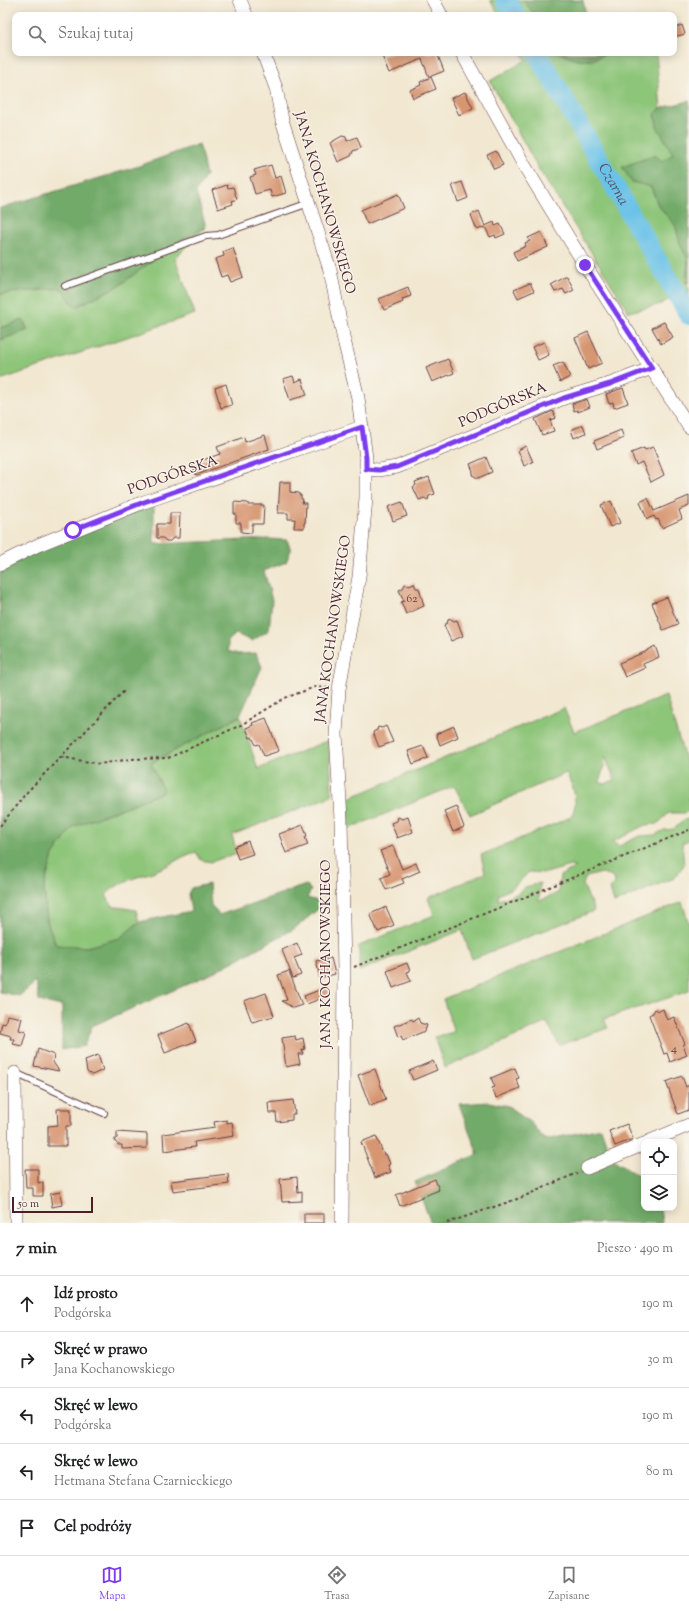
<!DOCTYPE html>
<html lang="pl">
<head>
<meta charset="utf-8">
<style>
	body { margin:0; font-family:"Sorts Mill Goudy",serif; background:#f6f6f6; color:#202124 }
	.controls { position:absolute; right:12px; bottom:12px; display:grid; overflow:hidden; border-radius:8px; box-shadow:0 2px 10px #0003 }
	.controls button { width:36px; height:36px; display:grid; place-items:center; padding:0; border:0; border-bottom:1px solid #e0e0e0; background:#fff; color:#202124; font:20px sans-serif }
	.scale { position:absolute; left:12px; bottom:10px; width:81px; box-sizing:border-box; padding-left:4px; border:2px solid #4a1f2b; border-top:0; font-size:11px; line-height:14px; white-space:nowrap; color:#4a1f2b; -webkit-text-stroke:3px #f7f3e8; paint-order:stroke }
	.stop { position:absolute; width:12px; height:12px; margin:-9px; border:3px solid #7c3aed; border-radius:50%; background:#fff }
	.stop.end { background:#7c3aed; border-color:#fff; box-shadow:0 1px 4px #0008 }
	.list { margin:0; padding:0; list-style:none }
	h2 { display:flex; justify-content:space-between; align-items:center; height:52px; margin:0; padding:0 16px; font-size:17px }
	h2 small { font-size:13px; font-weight:400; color:#757577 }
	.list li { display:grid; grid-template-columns:26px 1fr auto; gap:12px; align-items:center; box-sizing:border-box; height:56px; padding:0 16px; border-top:1px solid #e0e0e0 }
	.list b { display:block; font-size:15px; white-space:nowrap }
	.list p { margin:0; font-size:13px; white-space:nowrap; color:#757577 }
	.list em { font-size:13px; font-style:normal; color:#757577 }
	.icon { flex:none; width:22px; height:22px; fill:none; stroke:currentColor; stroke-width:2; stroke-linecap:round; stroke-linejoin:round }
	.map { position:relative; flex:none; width:689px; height:1223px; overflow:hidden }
	.search { position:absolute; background:#fff; box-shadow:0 2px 10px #0003; left:12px; right:12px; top:12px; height:44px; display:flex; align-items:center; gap:10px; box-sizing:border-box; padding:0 14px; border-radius:8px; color:#757577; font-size:15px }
	.sheet { height:332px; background:#fff }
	nav { display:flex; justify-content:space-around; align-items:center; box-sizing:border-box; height:56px; border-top:1px solid #e0e0e0; background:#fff; font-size:11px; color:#757577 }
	nav a { display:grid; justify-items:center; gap:2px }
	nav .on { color:#7c3aed }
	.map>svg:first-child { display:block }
</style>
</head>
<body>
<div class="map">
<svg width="689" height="1223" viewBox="0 0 689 1223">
	<rect width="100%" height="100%" fill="#f7f3e8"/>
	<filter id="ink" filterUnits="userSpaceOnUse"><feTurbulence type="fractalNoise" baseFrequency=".025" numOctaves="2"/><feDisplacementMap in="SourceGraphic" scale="8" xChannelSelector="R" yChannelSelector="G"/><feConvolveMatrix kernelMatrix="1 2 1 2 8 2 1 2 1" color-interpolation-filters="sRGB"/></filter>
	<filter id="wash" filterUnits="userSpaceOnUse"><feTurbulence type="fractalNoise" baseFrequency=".012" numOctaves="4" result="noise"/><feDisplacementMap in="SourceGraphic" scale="16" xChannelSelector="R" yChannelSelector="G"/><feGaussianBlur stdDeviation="0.9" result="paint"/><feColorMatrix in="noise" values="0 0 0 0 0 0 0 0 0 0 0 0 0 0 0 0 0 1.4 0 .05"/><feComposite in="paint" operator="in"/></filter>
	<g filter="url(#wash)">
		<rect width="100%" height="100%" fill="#f2e8d1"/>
		<g fill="#8dc579" stroke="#6c7252" fill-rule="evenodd">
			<path d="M490,0H523L535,15H499Z"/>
			<path d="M521,53H539L535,55L675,296L661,304L629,312L538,168L490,81L526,60Z"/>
			<path d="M542,53H559L591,61L608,53H656L661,108L655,114L657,126L673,154L662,162L655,155L623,167L632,182L651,187L658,205L675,225L681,246L688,260L686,283L689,288V309Z"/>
			<path d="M206,227L175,258L195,314L0,380V340L28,330L23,320L0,328V294L61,288L76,307L120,285L176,243Z"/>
			<path d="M666,696L689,772V811L684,813H669L657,824L645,825L612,842L619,846L639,836L655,835L664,830L674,829L684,820L689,819V840L682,843L684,865L674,878L614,903L610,889L615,884L612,876L602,873L586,877L583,884L594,911L472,959L462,930L359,971V946L434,915L428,898L485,873L481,855L571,817C579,801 574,789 566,773L470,815L454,786L348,829L347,799L564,708L574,732ZM605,757L615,780L605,784L599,782L604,767ZM570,866L576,867L560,876L558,893L539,901L540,883L525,887L517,894L498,900V895L514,887L529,872L546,873Z"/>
			<path d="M240,716L258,769L329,740L332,796L232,835L237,853L211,862L201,860L196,852C183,855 174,863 162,868C143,877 120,879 106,895L112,906L136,910L139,922L120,938L87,947L56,945L47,921L44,887L53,855L73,827L164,792L151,763Z"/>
			<path d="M682,902L689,924V991L604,1019L608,1028L559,1045L547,1022L445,1068L434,1037L454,1032L443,999Z"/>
		</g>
		<g fill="#72aa69" stroke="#5e644a">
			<path d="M523,0H583L586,15H535Z"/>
			<path d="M559,53H608C585,62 582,64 559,53Z"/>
			<path d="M689,101V283H686L688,260L681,246L675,225L658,205L651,187L632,182L622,167L655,155L662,161L673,154L657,126L655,114L661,108Z"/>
			<path d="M199,144L206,175L196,192L206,227L176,243L120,285L75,307L61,288L0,294V208L136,167Z"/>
			<path d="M23,320L28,330L0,340V328Z"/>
			<path d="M154,503V544L268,539L287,540L291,550L286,562L264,571L272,600L269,630L252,641L236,634L228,641V651L238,654L256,653L262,667L240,716L151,763L164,792L73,827L53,855L44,887L47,921L56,945L87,947L120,938L139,922L191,911L188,894L191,888L209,884L211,905L219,915L306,885L311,890L307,898L321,902L322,906L294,929L206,976L92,1026L84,1046L62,1050V1006L39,1001L36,982L19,996L0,992V571L9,562Z"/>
			<path d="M489,1102L508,1106L531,1123L545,1140L601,1128L611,1158L636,1174L644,1176V1208H660L662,1223H431L415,1182L478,1154L459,1104Z"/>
		</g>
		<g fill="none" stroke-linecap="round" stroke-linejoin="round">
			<g stroke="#6ac2e8" stroke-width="20">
				<path d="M506,0L515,15"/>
				<path id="s1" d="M537,53L689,315"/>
			</g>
		</g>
		<g id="blocks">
			<g fill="#d79672">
				<path d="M682,25L685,34L674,37V28Z"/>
				<path d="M390,53H437L444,71L429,77L422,59L389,73L382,56Z"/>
				<path d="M431,77L436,89L413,98L410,90L421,85L420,82Z"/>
				<path d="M465,92L473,108L459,115L451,98Z"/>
				<path d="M342,136L346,137L347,141L357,137L361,148L353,151L351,156L338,162L330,143Z"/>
				<path d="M496,151L503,165L494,169L487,155Z"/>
				<path d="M271,165L275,178L281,176L286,193L272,197L270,190L255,194L250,177L256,175L254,170Z"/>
				<path d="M462,182L468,198L458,202L452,185Z"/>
				<path d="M227,185L228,188L233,187L237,199L232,201L233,204L218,209L212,190Z"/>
				<path d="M398,194L404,208L367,224L361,210Z"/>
				<path d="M479,211L485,226L494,222L495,226L500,224L505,234L496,238L495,235L490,237L485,227L477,230L471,215Z"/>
				<path d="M541,232L548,247L517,261L513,252L526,246L525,243L530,241L528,238Z"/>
				<path d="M233,248L243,277L230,282L227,275L221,277L215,259L224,256L223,252Z"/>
				<path d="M567,276L574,290L566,294L563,289L555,292L551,285Z"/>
				<path d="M530,283L534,291L518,298L514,290Z"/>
				<path d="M408,287L411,296L402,299L403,302L384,310L379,299Z"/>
				<path d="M664,322L673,337L661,344L652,328Z"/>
				<path d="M588,332L602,363L588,369L575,338Z"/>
				<path d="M544,342L549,355L538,360L532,347Z"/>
				<path d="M448,359L454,373L432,382L426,368Z"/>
				<path d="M563,362L570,377L560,382L553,366Z"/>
				<path d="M293,376L295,382L302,379L307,395L290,400L283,379Z"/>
				<path d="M226,384L232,405L221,408L215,388Z"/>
				<path d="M623,388L628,403L614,408L613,402L609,404L606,394Z"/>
				<path d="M587,399L590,407L578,412L577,410L574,411L572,404Z"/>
				<path d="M553,411L556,418L550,420L554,431L542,435L535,419Z"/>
				<path d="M583,425L586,433L574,438L571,430Z"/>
				<path d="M621,430L624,438L597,449L594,441Z"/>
				<path d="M265,435L269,449L196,475L192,464L220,454L217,447L244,437L245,442Z"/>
				<path d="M526,446L533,462L524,466L518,450Z"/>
				<path d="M653,447L664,475L651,482L642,462L636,465L631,453L644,448L645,450Z"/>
				<path d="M486,457L492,472L478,478L472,475L473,471L470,464Z"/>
				<path d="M429,477L435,494L429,496L428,500L424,498L419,500L413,487L416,485L415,482Z"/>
				<path d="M280,482H290V492L299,493V495H301V499H303L302,503H306L305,523H304V528H294L295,519H288V513H278Z"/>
				<path d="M689,496V506L679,510L682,519L662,528L658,519L656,520L654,516L647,519L640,502L648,498L654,511Z"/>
				<path d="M611,501L620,523L610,527L601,505Z"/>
				<path d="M234,502L248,503V505H264L263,524H252V533L241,532V523H236V514H234Z"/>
				<path d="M402,502L407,516L393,521L388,507Z"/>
				<path d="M170,513H180L179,538H173L170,541H166L163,538H157V524H170Z"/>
				<path d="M414,583L416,588H419L424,606L406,614L401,602L404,601L399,590L403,588L405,584L409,585Z"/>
				<path d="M667,597L678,624L663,630L652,603Z"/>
				<path d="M449,618L454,621L457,620L463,636L451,641L444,625L447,623Z"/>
				<path d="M655,646L659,657L643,664L645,668L625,677L619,663L647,651V650Z"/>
				<path d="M266,718L279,751L264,756L259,744L256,745L252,737L250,738L246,728L253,725L252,723Z"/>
				<path d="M386,726L393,742L379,747L373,732L377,730L378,727L382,728Z"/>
				<path d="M454,726L458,737L440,745L436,734Z"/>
				<path d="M423,746L428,758L413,764L408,751Z"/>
				<path d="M456,806L464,827L453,832L444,811Z"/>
				<path d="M398,817L402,819L408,817L413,832L397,838L391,823L397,821Z"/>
				<path d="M303,825L307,836L305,837L308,845L286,853L279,834Z"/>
				<path d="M248,841L253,854L238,859L234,847Z"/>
				<path d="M393,846L402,869L416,863L420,871L402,879L404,883L386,890L381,878L390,874L380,851Z"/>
				<path d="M386,907L394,925L378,932L370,914Z"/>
				<path d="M297,943L302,955L294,958L301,975L293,978L282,950Z"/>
				<path d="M331,958L335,974L320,978L316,961Z"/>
				<path d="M407,963L410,971L407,972L411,981L393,988L387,971Z"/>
				<path d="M289,971L302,1005L293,1008L282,1001L287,1000L278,975Z"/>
				<path d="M327,987L330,995L307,1004L304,996Z"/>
				<path d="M266,993L274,1016L252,1022L244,1001Z"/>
				<path d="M655,1009L659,1011L663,1009L667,1020L674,1017L685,1044L683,1045L687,1055L670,1062L667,1053L664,1054L649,1015L653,1013Z"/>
				<path d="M7,1015L22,1018L19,1030L26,1032L22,1046L13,1044L14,1039H10L11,1036L0,1033L2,1023L5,1024Z"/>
				<path d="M418,1018L420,1023L427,1025L425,1031L403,1040L401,1036L398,1037L394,1026L412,1019L413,1021Z"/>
				<path d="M189,1023L196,1041L165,1053L158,1035Z"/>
				<path d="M295,1036L296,1040L303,1038L305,1049L302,1050L303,1054H298L300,1064L286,1067L282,1038Z"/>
				<path d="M38,1049L54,1055L53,1062L59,1071L34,1066Z"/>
				<path d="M98,1055L103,1070L92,1075L87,1072L85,1060Z"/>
				<path d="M433,1061L437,1070L413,1080L409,1071Z"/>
				<path d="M515,1068L519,1078L516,1079L520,1088L496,1098L492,1088L495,1087L491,1078Z"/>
				<path d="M375,1069L386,1100L370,1106L358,1075Z"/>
				<path d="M682,1076L686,1087L689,1085V1110L678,1114L666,1082Z"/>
				<path d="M293,1100L295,1114H292V1120L277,1122L276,1113H269L268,1103Z"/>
				<path d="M57,1109H71V1126H66V1146H48V1126L58,1125Z"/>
				<path d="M227,1120V1123L232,1122L234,1136L194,1142L195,1147L164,1151L163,1134L215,1127L214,1122Z"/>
				<path d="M627,1124L633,1139L615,1146L609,1131Z"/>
				<path d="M117,1132L147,1134V1148L122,1149V1145H118L114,1140L117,1138Z"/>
				<path d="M376,1136L384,1155L386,1154L390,1164L388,1165L391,1172L375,1178L361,1142Z"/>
				<path d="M25,1169H38V1183L43,1182V1196H33V1188H26Z"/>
				<path d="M228,1174L229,1184L173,1191L171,1181Z"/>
				<path d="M297,1177L298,1193L302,1192V1201L282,1202L280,1179Z"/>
				<path d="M435,1179L439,1190L400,1206L396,1195Z"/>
				<path d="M60,1192L62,1205L52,1207L50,1194Z"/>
				<rect x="304" y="1214" width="20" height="9"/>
			</g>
		</g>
	</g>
	<g filter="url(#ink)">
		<use href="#blocks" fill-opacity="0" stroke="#633d44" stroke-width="1"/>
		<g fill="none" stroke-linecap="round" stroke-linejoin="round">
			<g stroke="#633d44" stroke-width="8">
				<g id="service">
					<path d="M65,286L206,236L218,235L309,203"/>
					<path d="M15,1073L104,1113"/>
				</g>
			</g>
			<g stroke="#633d44" stroke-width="14">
				<g id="minor">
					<path d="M240,0L246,15"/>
					<path d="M433,0L441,15"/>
					<path d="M263,53L276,88L282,120L330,270L343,336L358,398L366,458V498L359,577L339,689L336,734L341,819L344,972L342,1223"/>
					<path d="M462,53L524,165L585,265L689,427"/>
					<path d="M366,469L379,470L397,467L564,398L610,384L652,368"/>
					<path d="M0,564L38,545L144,502L362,427"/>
					<path d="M15,1073L16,1223"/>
					<path d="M648,1142L689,1125"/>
					<path d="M587,1168L644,1144"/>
				</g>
			</g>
			<g stroke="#633d44" stroke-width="2" stroke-dasharray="3 3" stroke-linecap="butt">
				<path d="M61,757L100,764L130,759L168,758L241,725L285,698L315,687L328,688"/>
				<path d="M0,826L27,792L124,691"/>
				<path d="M354,967L689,830"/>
				<path d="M447,1223L520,1198L577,1173"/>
			</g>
			<use href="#service" stroke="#fff" stroke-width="6"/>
			<use href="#minor" stroke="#fff" stroke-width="13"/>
		</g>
	</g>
	<g fill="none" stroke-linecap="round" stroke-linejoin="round" filter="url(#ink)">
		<path stroke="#7c3aed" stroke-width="5" d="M73,530L144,502L362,427L366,458V469L379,470L397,467L564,398L610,384L652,368L585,265"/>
	</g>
	<g text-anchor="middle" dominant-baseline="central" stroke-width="3" stroke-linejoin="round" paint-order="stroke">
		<g font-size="12" fill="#6d3d3d">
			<text x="412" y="599">62</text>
			<text x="674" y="1049">4</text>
		</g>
		<g font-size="14" fill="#4a1f2b" stroke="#f7f3e8">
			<text transform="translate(324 203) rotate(74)">JANA KOCHANOWSKIEGO</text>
			<text transform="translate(503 406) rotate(-23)">PODGÓRSKA</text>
			<text transform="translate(173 476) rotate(-19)">PODGÓRSKA</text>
			<text transform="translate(334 629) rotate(-82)">JANA KOCHANOWSKIEGO</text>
			<text transform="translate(327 954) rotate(-90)">JANA KOCHANOWSKIEGO</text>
		</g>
		<g font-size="15" font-style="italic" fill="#545064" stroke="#f7f3e8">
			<text stroke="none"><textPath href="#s1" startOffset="152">Czarna</textPath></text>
		</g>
	</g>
</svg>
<div class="controls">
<button><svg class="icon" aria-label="locate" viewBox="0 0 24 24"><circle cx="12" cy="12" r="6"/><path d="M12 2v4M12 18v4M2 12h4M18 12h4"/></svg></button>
<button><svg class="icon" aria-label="layers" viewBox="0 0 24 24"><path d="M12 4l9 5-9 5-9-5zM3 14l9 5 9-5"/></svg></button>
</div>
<div class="scale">50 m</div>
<div class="stop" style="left:73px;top:530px"></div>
<div class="stop end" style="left:585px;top:265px"></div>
<div class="search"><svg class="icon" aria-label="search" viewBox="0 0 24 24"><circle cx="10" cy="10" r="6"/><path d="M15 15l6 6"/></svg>Szukaj tutaj</div>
</div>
<section class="sheet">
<h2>7 min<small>Pieszo · 490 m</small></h2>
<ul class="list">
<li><svg class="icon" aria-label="ahead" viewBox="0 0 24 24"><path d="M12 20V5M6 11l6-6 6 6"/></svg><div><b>Idź prosto</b><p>Podgórska</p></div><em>190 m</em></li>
<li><svg class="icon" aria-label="right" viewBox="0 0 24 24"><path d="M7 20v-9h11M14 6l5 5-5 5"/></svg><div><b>Skręć w prawo</b><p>Jana Kochanowskiego</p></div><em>30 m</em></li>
<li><svg class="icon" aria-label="left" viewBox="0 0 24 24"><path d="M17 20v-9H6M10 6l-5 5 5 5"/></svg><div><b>Skręć w lewo</b><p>Podgórska</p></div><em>190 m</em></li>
<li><svg class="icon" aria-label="left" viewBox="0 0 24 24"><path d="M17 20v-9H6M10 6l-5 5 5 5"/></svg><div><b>Skręć w lewo</b><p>Hetmana Stefana Czarnieckiego</p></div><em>80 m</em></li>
<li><svg class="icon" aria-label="arrive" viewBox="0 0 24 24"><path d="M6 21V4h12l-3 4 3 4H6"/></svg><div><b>Cel podróży</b></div></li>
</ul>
</section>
<nav>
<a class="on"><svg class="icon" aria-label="map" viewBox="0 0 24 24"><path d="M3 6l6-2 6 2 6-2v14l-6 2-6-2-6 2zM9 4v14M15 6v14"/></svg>Mapa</a>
<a><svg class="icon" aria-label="directions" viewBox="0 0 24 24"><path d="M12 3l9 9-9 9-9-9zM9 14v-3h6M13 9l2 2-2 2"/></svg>Trasa</a>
<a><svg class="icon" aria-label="saved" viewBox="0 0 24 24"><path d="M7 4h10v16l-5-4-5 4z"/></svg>Zapisane</a>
</nav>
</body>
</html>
